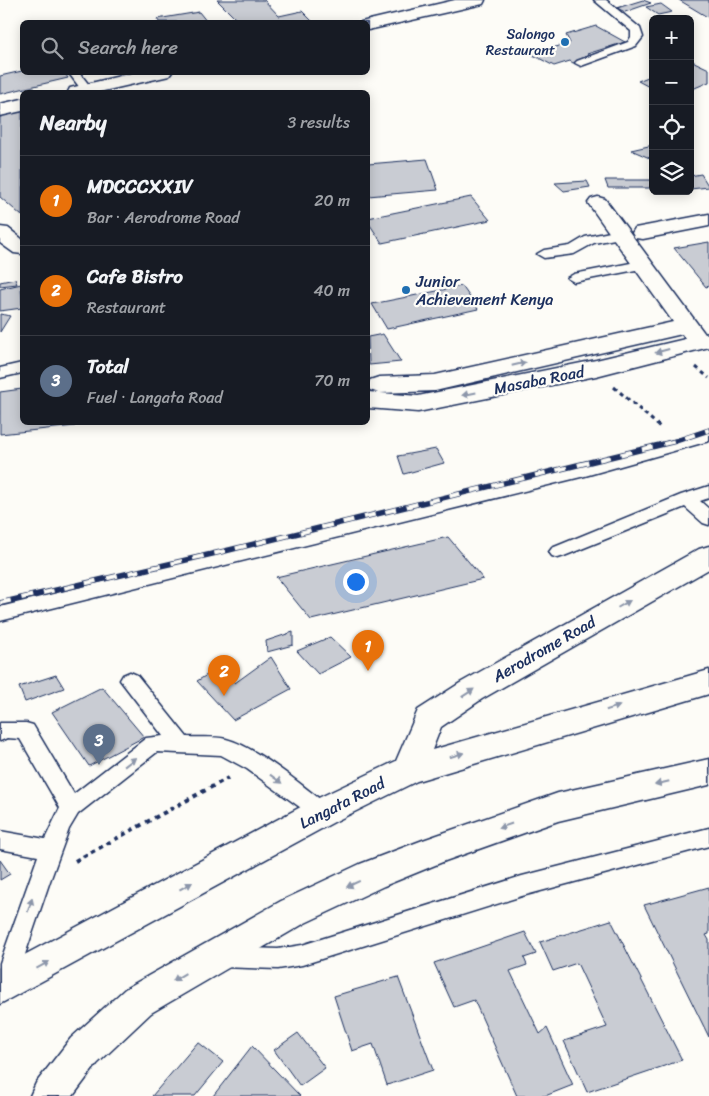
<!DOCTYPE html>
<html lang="en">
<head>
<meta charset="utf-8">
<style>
	body { margin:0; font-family:Sriracha,sans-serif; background:#20242c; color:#f1f3f6 }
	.controls { position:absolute; right:15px; top:15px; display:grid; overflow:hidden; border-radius:8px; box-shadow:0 2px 12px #0003 }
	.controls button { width:45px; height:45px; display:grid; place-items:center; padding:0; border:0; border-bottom:1px solid #363941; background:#171b24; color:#f1f3f6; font:25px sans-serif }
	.you { position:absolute; left:355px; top:581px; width:18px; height:18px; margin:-12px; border:4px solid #fff; border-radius:50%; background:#1a73e8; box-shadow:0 0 0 8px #1a73e833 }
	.badge { display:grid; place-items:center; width:32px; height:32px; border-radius:50%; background:#7c3aed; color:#fff; font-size:16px; font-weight:700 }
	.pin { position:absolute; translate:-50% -41px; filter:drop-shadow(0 1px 2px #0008) }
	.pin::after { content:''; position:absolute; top:26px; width:18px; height:15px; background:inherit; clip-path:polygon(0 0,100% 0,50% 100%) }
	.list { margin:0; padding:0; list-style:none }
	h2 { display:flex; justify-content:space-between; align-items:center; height:65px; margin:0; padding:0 20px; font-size:21px }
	h2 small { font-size:16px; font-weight:400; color:#9ea1a6 }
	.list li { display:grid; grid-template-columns:32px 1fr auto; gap:15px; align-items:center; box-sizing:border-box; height:90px; padding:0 20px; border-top:1px solid #363941 }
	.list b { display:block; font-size:19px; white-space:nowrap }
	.list p { margin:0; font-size:16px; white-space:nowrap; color:#9ea1a6 }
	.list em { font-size:16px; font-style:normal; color:#9ea1a6 }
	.icon { flex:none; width:28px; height:28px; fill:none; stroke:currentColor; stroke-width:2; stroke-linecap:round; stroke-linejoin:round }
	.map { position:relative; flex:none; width:709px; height:1096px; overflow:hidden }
	.search { position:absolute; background:#171b24; box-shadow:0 2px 12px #0003; left:20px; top:20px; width:350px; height:55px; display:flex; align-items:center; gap:12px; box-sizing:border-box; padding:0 18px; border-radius:8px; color:#9ea1a6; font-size:19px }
	.panel { position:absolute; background:#171b24; box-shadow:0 2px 12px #0003; left:20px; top:90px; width:350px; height:335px; border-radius:8px }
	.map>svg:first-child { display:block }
</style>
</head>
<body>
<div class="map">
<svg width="709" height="1096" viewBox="0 0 709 1096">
	<rect width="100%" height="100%" fill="#fdfcf7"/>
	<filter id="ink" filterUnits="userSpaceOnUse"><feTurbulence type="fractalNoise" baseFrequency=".02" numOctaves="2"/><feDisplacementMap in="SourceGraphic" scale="10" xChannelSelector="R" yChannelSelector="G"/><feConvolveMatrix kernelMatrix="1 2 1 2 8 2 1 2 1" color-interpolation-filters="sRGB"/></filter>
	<g filter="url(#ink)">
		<g fill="#c9ccd3" stroke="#1b2f5e">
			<path d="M217,0H264L279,16L302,11L313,22H239Z"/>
			<path d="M643,0L651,3L625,12L617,8Z"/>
			<path d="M679,0H709V18Z"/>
			<path d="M661,4L672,12L658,15L646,7Z"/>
			<path d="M199,12L207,22H159L157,19Z"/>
			<path d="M596,26L625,42L587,54L591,56L573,63L570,61L554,66L531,54L570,43L566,35Z"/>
			<path d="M690,60L709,69V82L690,90Z"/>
			<path d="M22,71L64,72L68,78L0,94V76Z"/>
			<path d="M653,75V89L638,81Z"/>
			<path d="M22,111V216L0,197V116Z"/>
			<path d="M653,145L652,159L631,150Z"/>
			<path d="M427,159L438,190L368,196V164Z"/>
			<path d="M701,174L709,187L690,189V176Z"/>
			<path d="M605,180H651L650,188H608Z"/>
			<path d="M587,181L590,187L564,191L555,183Z"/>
			<path d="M471,197L490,220L382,243L368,222V218Z"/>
			<path d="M709,242V286L706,287L674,248Z"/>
			<path d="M15,279L17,284L0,286V282Z"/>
			<path d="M21,284L22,308L0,311V289Z"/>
			<path d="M462,286L478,309L387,329L372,304Z"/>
			<path d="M0,314L10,316L0,332Z"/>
			<path d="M383,334L401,362L369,365L368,337Z"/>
			<path d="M22,389V422H75V426L0,434V392Z"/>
			<path d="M436,449L444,463L404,474L398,456Z"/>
			<path d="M448,537L483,579L311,620L276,577Z"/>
			<path d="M293,632V645L267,652L266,641Z"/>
			<path d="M330,637L351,657L318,674L297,651Z"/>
			<path d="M271,657L291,689L233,720L197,681L220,667L235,683Z"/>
			<path d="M56,675L64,688L25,702L19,687Z"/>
			<path d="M102,687L144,737L89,766L52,712Z"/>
			<path d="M0,860L10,874L0,880Z"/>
			<path d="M709,887V934L706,935L709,940V1037L644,905Z"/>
			<path d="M611,920L682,1060L587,1092L564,1041L607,1027L577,963L553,971L540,942Z"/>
			<path d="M525,932L536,954L524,958L527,965L510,971L540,1034L547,1028L573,1085L545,1096H517L474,1000L454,1007L434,963Z"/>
			<path d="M398,977L433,1070L387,1085L373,1044L352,1051L334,996Z"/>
			<path d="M298,1033L325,1068L300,1086L274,1050Z"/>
			<path d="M198,1042L223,1062L195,1096H152Z"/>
			<path d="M252,1046L300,1096H213Z"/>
		</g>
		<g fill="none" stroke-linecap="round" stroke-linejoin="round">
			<g stroke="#1b2f5e" stroke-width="3">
				<g id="lane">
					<path d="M594,0H606L640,28L643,37L636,46L581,66L575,63L577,61L628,42L631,37V31Z"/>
					<path d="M68,72H79L93,90L91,92H83Z"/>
					<path d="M620,230L627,234L625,237L594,243L574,254L544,258L537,254L544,250L570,246L585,237Z"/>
					<path d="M641,261L648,265L646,268L574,282L567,278L574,274Z"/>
					<path d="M22,363V373L0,378V368Z"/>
					<path d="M709,431V441L585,476L0,621V607L585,464Z"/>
					<path d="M709,486V498L700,501L709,509V525L703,523L685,507L564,556L558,558L552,556L549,552L552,548L681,495Z"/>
					<path d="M130,672L137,675L187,737C199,738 214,736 226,739C257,747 302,786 329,806L332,812L329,818L322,821L315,818L247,769L221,755L157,752L78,814L69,829L50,881L15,984L12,992L4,995L0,993V963L38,856L0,849V831L45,839L60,808L20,739L7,738L0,741V723H26L33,725L74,794L146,738L163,736L120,680L123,675Z"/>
					<path d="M709,828V846L522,896L302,965L278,969L221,967L213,964L210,957L213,950L221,947L278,949L302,945L522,876Z"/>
				</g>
			</g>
			<g stroke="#1b2f5e" stroke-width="3">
				<g id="street">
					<path d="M455,0H485L483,4L368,30V22H361Z"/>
					<path d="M137,72H172L169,76L99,92H68L70,88Z"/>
					<path d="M22,99V111L0,116V104Z"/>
					<path d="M598,197L605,199L705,334L709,333V347L596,376L418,412L368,408V392L418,396L596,360L685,339L682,334L435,391L379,393L370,390L368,386L370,380L379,377L435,375L673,322L588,203L591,199Z"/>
					<path d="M709,214V226L643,239L635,238L632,233L635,228Z"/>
					<path d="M0,227L8,228L22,239V254L14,253L0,243Z"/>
				</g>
			</g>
			<g stroke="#1b2f5e" stroke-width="3">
				<g id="secondary">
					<path d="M709,546V569L482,699L441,727L432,750L709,670V694L417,781L334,822L0,1004V968L310,802L396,761L418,710L460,683L699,549Z"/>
					<path d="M709,759V785L558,821L445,861L384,886L305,923L151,1013L97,1064L73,1096H30L36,1083L71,1038L125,989L281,901L360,864L423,840L558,793Z"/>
				</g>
			</g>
			<g stroke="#1b2f5e" stroke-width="3" stroke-dasharray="4 4" stroke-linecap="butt">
				<path d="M696,367L709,378"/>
				<path d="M614,387L660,427"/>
			</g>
			<path stroke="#1b2f5e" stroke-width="4" stroke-dasharray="4.5 4.5" stroke-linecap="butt" d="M75,861L228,778"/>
			<use href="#lane" fill="#fdfcf7" fill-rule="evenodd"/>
			<use href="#street" fill="#fdfcf7" fill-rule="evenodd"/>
			<use href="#secondary" fill="#fdfcf7" fill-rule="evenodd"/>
			<g stroke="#1b2f5e" stroke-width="5.5">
				<path id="rail" d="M0,603L225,551L676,441L709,430"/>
			</g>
			<use href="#rail" stroke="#fdfcf7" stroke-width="4" stroke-dasharray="11" stroke-linecap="butt"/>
		</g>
		<defs><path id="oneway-solid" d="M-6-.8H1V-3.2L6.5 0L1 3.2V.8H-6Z" transform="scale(1.25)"/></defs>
		<g fill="#8c96aa">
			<use href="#oneway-solid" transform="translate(662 351) rotate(165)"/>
			<use href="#oneway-solid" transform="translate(519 364) rotate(-13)"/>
			<use href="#oneway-solid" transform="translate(469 394) rotate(169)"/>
			<use href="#oneway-solid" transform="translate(624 604) rotate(-30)"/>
			<use href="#oneway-solid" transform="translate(468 693) rotate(-33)"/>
			<use href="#oneway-solid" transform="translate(613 708) rotate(-17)"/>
			<use href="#oneway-solid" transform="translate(457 755) rotate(-17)"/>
			<use href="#oneway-solid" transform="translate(130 762) rotate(-38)"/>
			<use href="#oneway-solid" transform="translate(276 779) rotate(36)"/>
			<use href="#oneway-solid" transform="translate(662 783) rotate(167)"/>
			<use href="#oneway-solid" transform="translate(505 826) rotate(161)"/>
			<use href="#oneway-solid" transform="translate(353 884) rotate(155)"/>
			<use href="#oneway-solid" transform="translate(186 886) rotate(-29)"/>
			<use href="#oneway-solid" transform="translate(30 905) rotate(-72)"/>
			<use href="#oneway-solid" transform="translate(43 965) rotate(-29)"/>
			<use href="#oneway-solid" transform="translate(179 977) rotate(149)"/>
		</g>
	</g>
	<g fill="#1f6fb2" stroke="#fdfcf7" stroke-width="2">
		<circle cx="565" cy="42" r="5"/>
		<circle cx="406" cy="290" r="5"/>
	</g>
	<g text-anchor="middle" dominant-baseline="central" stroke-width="4.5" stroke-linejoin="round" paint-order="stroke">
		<g font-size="14" fill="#1b2f5e" stroke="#fdfcf7" text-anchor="end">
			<text x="555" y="34">Salongo<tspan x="555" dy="16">Restaurant</tspan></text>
		</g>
		<g font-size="16" fill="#1b2f5e" stroke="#fdfcf7" text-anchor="start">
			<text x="416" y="281">Junior<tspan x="416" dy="18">Achievement Kenya</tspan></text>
		</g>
		<g font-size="16" fill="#1b2f5e" stroke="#fdfcf7">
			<text transform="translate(539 380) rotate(-11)">Masaba Road</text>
			<text transform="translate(544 649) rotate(-30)">Aerodrome Road</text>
			<text transform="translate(342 803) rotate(-27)">Langata Road</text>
		</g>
	</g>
</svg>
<div class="controls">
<button>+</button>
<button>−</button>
<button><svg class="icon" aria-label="locate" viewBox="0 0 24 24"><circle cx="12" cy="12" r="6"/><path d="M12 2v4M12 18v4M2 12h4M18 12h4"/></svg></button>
<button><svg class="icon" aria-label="layers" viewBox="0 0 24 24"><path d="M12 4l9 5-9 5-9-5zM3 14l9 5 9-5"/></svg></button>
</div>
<div class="you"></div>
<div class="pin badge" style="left:368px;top:671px;background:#e8710a">1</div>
<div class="pin badge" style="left:224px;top:696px;background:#e8710a">2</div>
<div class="pin badge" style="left:99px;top:765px;background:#5c6f8a">3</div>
<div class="search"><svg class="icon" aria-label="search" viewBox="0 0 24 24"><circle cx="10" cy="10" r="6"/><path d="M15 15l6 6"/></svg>Search here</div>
<section class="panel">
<h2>Nearby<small>3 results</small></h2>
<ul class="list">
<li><span class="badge" style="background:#e8710a">1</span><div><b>MDCCCXXIV</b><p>Bar · Aerodrome Road</p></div><em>20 m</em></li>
<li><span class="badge" style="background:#e8710a">2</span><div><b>Cafe Bistro</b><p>Restaurant</p></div><em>40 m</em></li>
<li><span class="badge" style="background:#5c6f8a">3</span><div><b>Total</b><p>Fuel · Langata Road</p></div><em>70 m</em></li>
</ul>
</section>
</div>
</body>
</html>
